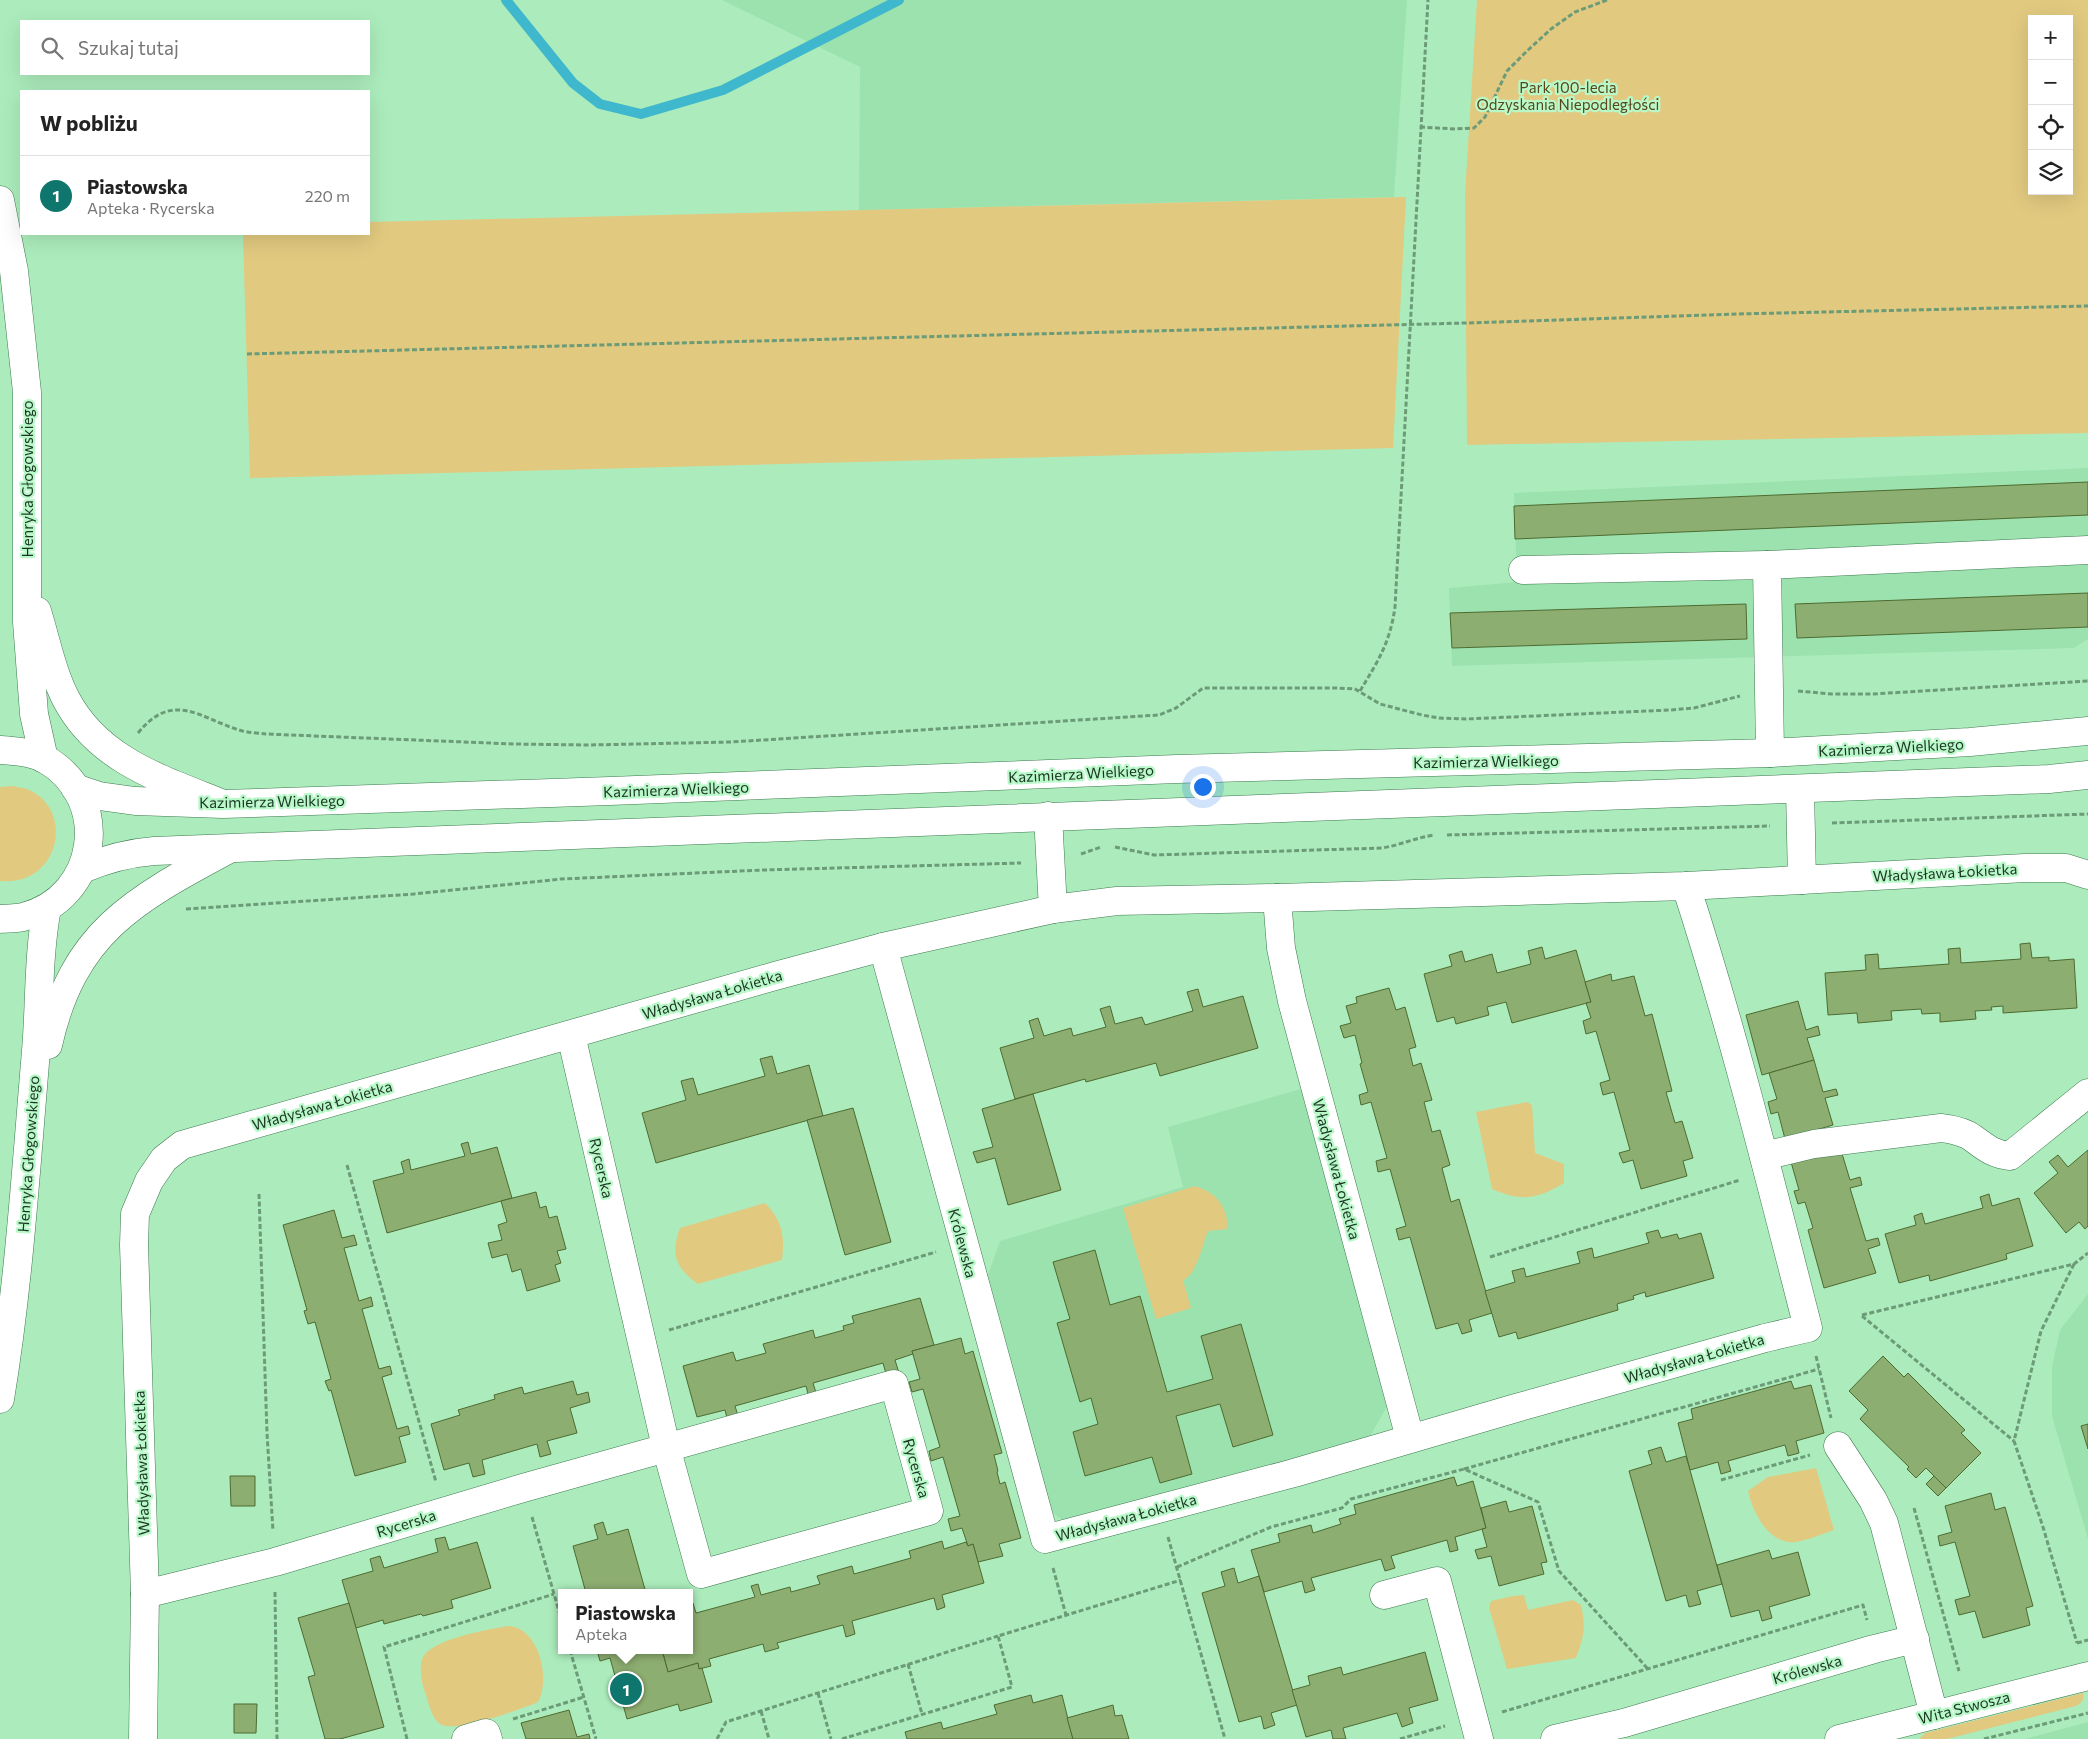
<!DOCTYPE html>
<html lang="pl">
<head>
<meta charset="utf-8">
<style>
	body { margin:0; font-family:Commissioner,sans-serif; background:#f6f6f6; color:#222 }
	.controls { position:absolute; right:15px; top:15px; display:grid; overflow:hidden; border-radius:0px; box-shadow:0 5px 20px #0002 }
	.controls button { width:45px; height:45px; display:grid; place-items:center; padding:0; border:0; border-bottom:1px solid #e0e0e0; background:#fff; color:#222; font:25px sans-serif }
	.you { position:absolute; left:1202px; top:786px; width:18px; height:18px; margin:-12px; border:4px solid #fff; border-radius:50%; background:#1a73e8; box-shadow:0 0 0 8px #1a73e833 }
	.badge { display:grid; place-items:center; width:32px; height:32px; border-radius:50%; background:#0f766e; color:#fff; font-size:16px; font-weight:700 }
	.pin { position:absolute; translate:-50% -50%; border:2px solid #fff; box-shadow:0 1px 5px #0006 }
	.popup { position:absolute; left:558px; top:1589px; width:135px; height:65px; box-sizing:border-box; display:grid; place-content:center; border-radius:0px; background:#fff; filter:drop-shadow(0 1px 4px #0005); font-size:16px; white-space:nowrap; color:#767676 }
	.popup b { font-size:19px; color:#222 }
	.popup::after { content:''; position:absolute; left:50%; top:100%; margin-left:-10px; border:10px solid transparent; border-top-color:#fff }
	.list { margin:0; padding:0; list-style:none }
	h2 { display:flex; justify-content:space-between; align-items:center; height:65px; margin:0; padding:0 20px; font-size:21px }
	h2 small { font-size:16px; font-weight:400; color:#767676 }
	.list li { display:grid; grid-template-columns:32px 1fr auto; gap:15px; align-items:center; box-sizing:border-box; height:80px; padding:0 20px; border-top:1px solid #e0e0e0 }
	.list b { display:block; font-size:19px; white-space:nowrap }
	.list p { margin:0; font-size:16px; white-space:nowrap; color:#767676 }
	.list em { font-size:16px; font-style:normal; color:#767676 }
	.icon { flex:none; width:28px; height:28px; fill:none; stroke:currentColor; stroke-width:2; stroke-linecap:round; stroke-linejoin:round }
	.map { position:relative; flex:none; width:2088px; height:1739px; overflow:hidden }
	.search { position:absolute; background:#fff; box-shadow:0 5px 20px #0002; left:20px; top:20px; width:350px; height:55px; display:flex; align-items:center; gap:12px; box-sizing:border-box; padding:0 18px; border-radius:0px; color:#767676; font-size:19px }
	.panel { position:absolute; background:#fff; box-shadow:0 5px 20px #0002; left:20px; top:90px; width:350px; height:145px; border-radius:0px }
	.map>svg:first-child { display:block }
</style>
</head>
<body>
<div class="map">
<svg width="2088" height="1739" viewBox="0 0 2088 1739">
	<rect width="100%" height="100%" fill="#acecbc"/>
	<g fill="#9ce2ae">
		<path d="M722,0H1407L1394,197L859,210L860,67Z"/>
		<path d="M2088,468V639L2074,648L1452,666L1449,588L1517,582L1514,493Z"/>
		<path d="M1301,1089L1388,1405L1369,1438L1065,1522L1050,1511L988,1275L1000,1241L1183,1187L1168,1127Z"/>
		<path d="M2088,1294V1539L2052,1416V1367L2060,1330Z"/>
		<path d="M2088,1722V1739H2025Z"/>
	</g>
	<g fill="#e1c97f" fill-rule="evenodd">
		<path d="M1477,0H2088V433L1467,445L1465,195ZM2032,19H2069V191H2032Z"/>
		<path d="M1406,197L1393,448L250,478L243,234H369V222Z"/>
		<path d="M12,786C17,787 23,788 27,789C76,809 60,887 0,881V787Z"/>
		<path d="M1527,1102L1532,1105L1535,1153L1564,1164V1183C1538,1199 1521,1202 1492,1189L1476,1112Z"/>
		<path d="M1195,1186C1217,1193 1227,1206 1228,1229L1208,1231C1203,1244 1196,1276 1183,1280L1191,1308L1156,1319L1123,1208Z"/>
		<path d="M765,1203C782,1220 785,1236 782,1260L698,1284C676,1268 670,1255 680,1228Z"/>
		<path d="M1816,1468L1834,1530C1822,1534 1808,1540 1796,1542C1769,1545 1753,1513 1748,1491L1768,1477Z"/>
		<path d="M1524,1595L1528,1610L1573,1600L1581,1605C1586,1627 1584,1636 1576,1658L1507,1669L1489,1608L1491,1601L1513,1596Z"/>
		<path d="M508,1626C539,1627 551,1679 538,1702C522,1709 457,1732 442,1725C432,1720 429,1704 426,1695C422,1684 418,1668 423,1657C433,1639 489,1629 508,1626Z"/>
		<path d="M2083,1693C2084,1700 2082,1703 2076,1706L1947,1739H1919L1925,1733Z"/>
	</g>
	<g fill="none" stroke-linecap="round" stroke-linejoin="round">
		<path stroke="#3fb7cc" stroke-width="10" d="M506,0L573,83L600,104L641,114L723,90L899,0"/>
	</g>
	<g fill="#8dae71" stroke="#4d6b31">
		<path d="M2088,482V515L1515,539L1514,506Z"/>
		<path d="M2088,593V627L1797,638L1795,604Z"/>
		<path d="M1746,604L1747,639L1452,648L1450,613Z"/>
		<path d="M2030,943L2032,958L2049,957V961L2074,959L2077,1008L2003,1013V1006L1991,1007L1992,1010L1975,1011L1976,1019L1940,1022V1013L1922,1014L1921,1009L1891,1011L1892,1020L1858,1023L1857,1013L1828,1015L1825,973L1866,970L1865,955L1878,954L1879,969L1949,964L1948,949L1960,948L1961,963L2021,959L2020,944Z"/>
		<path d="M1542,947L1545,959L1576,950L1591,1002L1512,1023L1506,1002L1487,1007L1489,1015L1456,1024L1454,1017L1437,1022L1424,974L1452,966L1449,955L1462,951L1465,962L1492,954L1497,973L1531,964L1528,951Z"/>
		<path d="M1611,974L1612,981L1634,976L1645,1016L1652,1014L1672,1091L1666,1092L1675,1123L1682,1121L1693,1158L1683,1161L1687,1176L1641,1189L1633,1160L1623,1163L1619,1153L1630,1150L1614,1092L1603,1095L1600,1083L1610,1080L1596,1031L1586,1034L1583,1021L1591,1018L1586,1003L1591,1002L1585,982Z"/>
		<path d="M1389,988L1396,1010L1405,1007L1416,1047L1409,1049L1413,1066L1421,1063L1432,1100L1424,1102L1432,1132L1440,1130L1450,1165L1442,1168L1451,1202L1459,1199L1492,1313L1469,1320L1472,1331L1462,1334L1458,1323L1436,1329L1410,1237L1399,1240L1396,1229L1406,1226L1390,1169L1378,1172L1376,1161L1387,1158L1371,1102L1361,1105L1359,1095L1368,1092L1360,1064L1362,1063L1355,1035L1344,1038L1340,1026L1351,1023L1346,1006L1357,1003L1356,997Z"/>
		<path d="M1198,989L1203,1007L1243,996L1258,1048L1160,1076L1156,1063L1086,1082L1085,1079L1015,1099L1000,1048L1034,1038L1029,1021L1038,1018L1044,1036L1071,1028L1073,1036L1106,1027L1100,1009L1110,1006L1115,1024L1142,1017L1145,1025L1193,1011L1187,992Z"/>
		<path d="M1798,1001L1806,1030L1818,1026L1820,1035L1807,1038L1814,1060L1762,1075L1746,1015Z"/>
		<path d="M772,1056L777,1074L809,1065L823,1116L656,1163L642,1113L686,1100L681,1081L693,1078L698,1095L765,1076L760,1059Z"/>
		<path d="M1814,1060L1823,1092L1836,1089L1838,1095L1825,1098L1833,1125L1785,1139L1778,1112L1771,1114L1768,1102L1777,1099L1769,1073Z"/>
		<path d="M1033,1094L1061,1190L1008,1205L995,1158L977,1163L973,1152L993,1147L982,1109Z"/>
		<path d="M853,1108L891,1242L845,1255L807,1120Z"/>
		<path d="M468,1142L471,1154L497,1147L512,1198L387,1233L373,1181L404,1173L401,1162L409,1159L411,1170L465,1156L461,1144Z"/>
		<path d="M1840,1147L1850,1180L1860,1177L1862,1185L1850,1188L1866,1241L1878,1238L1880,1245L1868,1249L1876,1273L1824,1288L1808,1230L1813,1228L1805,1202L1798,1204L1794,1191L1799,1190L1791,1162Z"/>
		<path d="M2088,1150V1226L2085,1229L2079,1222L2066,1233L2034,1193L2058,1173L2049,1162L2058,1155L2068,1167Z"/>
		<path d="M536,1192L540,1208L546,1206L549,1218L557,1216L566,1249L557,1251L561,1263L555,1265L560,1281L527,1291L521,1269L512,1272L507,1254L492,1258L488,1243L502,1240L498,1225L507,1222L501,1201Z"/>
		<path d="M1989,1194L1992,1206L2019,1198L2033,1246L2006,1254L2007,1259L1930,1281L1929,1275L1899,1283L1885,1234L1916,1225L1914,1216L1922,1213L1925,1224L1983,1208L1980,1197Z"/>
		<path d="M334,1210L342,1238L354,1235L357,1245L344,1248L359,1301L371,1297L373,1306L362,1309L379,1369L390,1366L392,1374L382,1377L397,1429L408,1426L410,1434L399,1437L406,1462L355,1476L331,1390L329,1391L325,1381L331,1379L315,1322L308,1324L304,1311L307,1310L283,1225Z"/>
		<path d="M1658,1230L1661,1238L1677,1234L1679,1239L1701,1233L1714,1278L1646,1297L1645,1292L1633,1296L1634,1299L1617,1304L1618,1310L1518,1339L1516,1332L1499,1337L1485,1291L1515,1282L1512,1271L1524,1268L1526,1277L1580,1263L1577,1252L1592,1248L1594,1258L1649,1243L1646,1233Z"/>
		<path d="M1095,1250L1110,1305L1140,1296L1167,1392L1213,1379L1201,1336L1241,1324L1273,1435L1233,1447L1220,1404L1176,1416L1192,1474L1160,1483L1152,1457L1085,1476L1073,1432L1098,1424L1091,1398L1080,1402L1057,1323L1070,1319L1053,1262Z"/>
		<path d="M920,1298L934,1345L912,1351L913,1354L895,1360L899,1373L887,1377L883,1363L813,1383L817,1396L809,1398L806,1386L735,1406L739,1419L728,1422L725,1410L697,1417L683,1366L733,1352L736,1361L766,1353L763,1344L813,1330L815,1338L844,1330L843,1326L854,1323L852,1316Z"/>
		<path d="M961,1338L965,1354L973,1351L1002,1453L994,1455L998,1471L997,1472L1000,1484L1005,1482L1021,1538L999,1544L1003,1556L978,1562L973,1544L968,1546L962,1528L951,1531L948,1519L960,1516L943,1457L931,1461L929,1451L940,1447L923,1389L912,1392L909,1382L920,1379L912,1351Z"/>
		<path d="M1883,1356L1904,1377L1908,1373L1965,1430L1961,1433L1981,1453L1946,1488L1926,1468L1916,1478L1907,1469L1909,1467L1860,1419L1868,1410L1849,1391Z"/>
		<path d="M573,1381L577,1395L588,1392L590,1402L570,1408L577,1433L547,1441L551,1454L540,1457L537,1444L482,1460L485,1474L473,1477L469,1463L444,1470L431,1424L460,1415L458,1410L495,1399L494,1395L522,1387L524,1394Z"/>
		<path d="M1791,1381L1794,1389L1811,1385L1824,1433L1796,1441L1799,1453L1788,1456L1785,1445L1728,1461L1731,1471L1721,1474L1718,1462L1690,1470L1678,1423L1693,1419L1691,1409Z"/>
		<path d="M2088,1424V1449L2081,1426Z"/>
		<path d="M1661,1447L1666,1462L1686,1456L1722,1584L1697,1591L1701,1604L1689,1607L1686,1595L1666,1601L1629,1471L1652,1464L1648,1451Z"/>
		<path d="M230,1476H255V1506H231Z"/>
		<path d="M1934,1476L1946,1488L1938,1496L1926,1484Z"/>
		<path d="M1454,1477L1457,1486L1473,1481L1486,1528L1455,1537L1458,1550L1450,1552L1447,1540L1391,1556L1395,1568L1385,1571L1381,1559L1311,1578L1315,1590L1305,1593L1302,1581L1264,1592L1251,1550L1280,1542L1278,1534L1311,1525L1313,1533L1341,1524L1339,1519L1356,1514L1354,1505Z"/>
		<path d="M1991,1493L1995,1510L2005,1507L2033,1606L2026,1608L2030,1625L1983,1638L1975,1611L1959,1615L1955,1600L1970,1596L1955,1542L1940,1546L1938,1536L1952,1532L1945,1506Z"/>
		<path d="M1506,1501L1509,1512L1532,1506L1547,1562L1541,1563L1544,1574L1499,1586L1491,1556L1478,1559L1475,1550L1487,1547L1482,1529L1486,1528L1481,1508Z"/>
		<path d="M603,1522L607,1535L628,1529L646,1593H586L573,1546L598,1539L594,1525Z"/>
		<path d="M445,1537L449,1550L477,1542L491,1588L451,1600L453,1608L423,1616L421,1614L384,1624L383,1620L356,1628L342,1580L373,1571L370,1559L380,1556L384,1568L438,1552L435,1539Z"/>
		<path d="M942,1541L944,1549L966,1542L968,1546L973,1544L984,1583L942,1595L945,1607L937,1610L934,1598L852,1621L855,1634L846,1637L843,1625L777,1643L779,1648L765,1652L763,1644L709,1659L711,1666L699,1669L698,1663L668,1672L662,1650H690V1604L693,1603L696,1613L755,1597L751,1586L758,1584L761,1595L790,1587L791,1592L820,1584L817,1576L852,1566L854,1574L911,1558L909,1551Z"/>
		<path d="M1769,1550L1772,1559L1798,1552L1810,1595L1769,1607L1772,1618L1762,1621L1759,1610L1731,1617L1717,1565Z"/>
		<path d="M1234,1568L1238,1583L1259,1576L1297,1705L1271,1713L1275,1725L1264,1729L1261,1716L1239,1722L1202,1593L1225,1586L1221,1572Z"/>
		<path d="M349,1603L384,1727L340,1739H325L308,1677L315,1675L298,1618Z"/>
		<path d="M597,1650H662L668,1672L698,1663L699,1669L702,1668L712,1702L680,1711L678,1704L627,1719L610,1658L600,1661Z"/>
		<path d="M1425,1652L1438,1700L1409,1708L1413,1723L1402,1727L1397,1713L1343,1728L1346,1739H1333L1331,1730L1306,1737L1292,1690L1310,1685L1308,1676L1341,1667L1343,1675Z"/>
		<path d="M1031,1695L1033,1703L1062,1695L1073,1739H907L905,1732L941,1722L943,1729L997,1714L994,1705Z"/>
		<path d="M234,1704H257L256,1733H234Z"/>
		<path d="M1113,1705L1115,1716L1122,1715L1129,1739H1073L1067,1718Z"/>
		<path d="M569,1710L577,1737L589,1734L590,1739H526L521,1723Z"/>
	</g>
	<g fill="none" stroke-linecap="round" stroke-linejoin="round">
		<g stroke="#3d794f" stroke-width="29">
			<g id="minor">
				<path d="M0,200L14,271L27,392V622L34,714L44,759"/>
				<path d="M1523,570L1767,565"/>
				<path d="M37,611C46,640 52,672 66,699C98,760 161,779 221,803"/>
				<path d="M1770,753L1767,565L2088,550"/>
				<path d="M1800,790L1802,880"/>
				<path d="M1277,898L1281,948L1292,1001L1410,1438"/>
				<path d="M1053,909L1117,901L1277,898L1686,886L2025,868H2066L2088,875"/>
				<path d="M883,947L1045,1539L1294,1473L1516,1408L1765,1338L1808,1328C1770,1180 1733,1031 1686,886"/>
				<path d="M48,1045C73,932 134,900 229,849"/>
				<path d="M1764,1156L1814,1144L1941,1128C1951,1129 1959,1131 1968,1135C1984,1145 1990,1154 2010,1156L2088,1093"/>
				<path d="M0,1399C19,1284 26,1168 36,1051C40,1003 38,955 47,908"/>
				<path d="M1838,1446L1873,1500L1884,1523L1934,1715"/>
				<path d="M145,1594L275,1562L523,1488L894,1384L929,1511L701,1574L666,1447L571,1035"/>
				<path d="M1384,1595L1437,1581L1479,1739"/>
				<path d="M143,1739L145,1594L134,1245L135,1214L149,1181L164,1159L182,1145L775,976L883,947L1053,909L1048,816"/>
				<path d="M466,1739L486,1733L488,1739"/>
				<path d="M1555,1739L1624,1723L1874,1649L1915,1639"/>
				<path d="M1839,1739L2088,1676"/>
			</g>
		</g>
		<g stroke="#3d794f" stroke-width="29">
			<g id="major">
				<path d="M0,750C15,751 31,752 45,759C113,798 99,898 23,917C16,919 7,918 0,919"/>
				<path d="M75,788L99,796L135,801L223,804L610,791L1177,769L1770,753L1970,742L2088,731"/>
				<path d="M82,869C106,859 128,853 154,851L2049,779L2088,775"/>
			</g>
		</g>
		<g stroke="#6c9b78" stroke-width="3" stroke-dasharray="5 2.5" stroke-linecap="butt">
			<path d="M1420,127L1455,129L1474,128L1485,117L1507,71L1527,51L1551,29L1575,12L1607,0"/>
			<path d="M247,354L1466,323L1737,314L2088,306"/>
			<path d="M1360,691C1378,661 1390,643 1395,607L1428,0"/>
			<path d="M1798,691L1832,694H1873L2088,681"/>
			<path d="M138,733C173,690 200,718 239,730C248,733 258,733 266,734L514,744L589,745L731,742L1159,715L1176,708L1203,688H1337L1355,689L1380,704L1422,715L1439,718L1466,719L1670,710L1694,708L1740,696"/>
			<path d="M1832,823L2088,814"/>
			<path d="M1447,835L1770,826"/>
			<path d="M1115,847L1154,855L1382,848C1401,845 1417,837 1435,835"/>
			<path d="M1081,854L1101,847"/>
			<path d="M186,909L414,894L561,879L763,870L1021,863"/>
			<path d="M347,1165L436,1482"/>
			<path d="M259,1194L267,1433L273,1531"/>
			<path d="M1490,1257L1740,1180"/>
			<path d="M2074,1264L2041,1331L2014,1441L2043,1527L2077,1643"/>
			<path d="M1862,1315L2074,1264L2088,1253"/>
			<path d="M1862,1316L2014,1441"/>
			<path d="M669,1330L936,1252"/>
			<path d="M1816,1356L1831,1418"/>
			<path d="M1464,1469L1819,1369"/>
			<path d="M1721,1480L1810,1455"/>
			<path d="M1914,1508L1959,1671"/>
			<path d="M532,1517L562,1622"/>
			<path d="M1168,1537L1225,1739"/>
			<path d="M1177,1567L1271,1527L1342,1508L1351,1499L1464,1469L1538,1502L1559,1571L1648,1669"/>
			<path d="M1053,1568L1066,1615"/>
			<path d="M275,1592L277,1739"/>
			<path d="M2077,1643L2088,1640"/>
			<path d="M570,1650L596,1739"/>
			<path d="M908,1664L922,1714"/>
			<path d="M818,1693L831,1739"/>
			<path d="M761,1711L769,1739"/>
			<path d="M1502,1712L1863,1605L1867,1620"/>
			<path d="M513,1719L584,1697"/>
			<path d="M407,1739L384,1647L554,1594"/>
			<path d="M717,1739L726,1722L998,1636"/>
			<path d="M842,1739L1012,1687L998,1636L1181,1580"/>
			<path d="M1400,1739L1445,1726"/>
			<path d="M1984,1739L2088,1713"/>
		</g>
		<use href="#minor" stroke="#fff" stroke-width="28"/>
		<use href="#major" stroke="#fff" stroke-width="28"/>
	</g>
	<g text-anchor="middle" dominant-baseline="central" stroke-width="4.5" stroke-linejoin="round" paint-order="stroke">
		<g font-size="15" fill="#56481a" stroke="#b9f9c9">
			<text x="1568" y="87">Park 100-lecia<tspan x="1568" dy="17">Odzyskania Niepodległości</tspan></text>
		</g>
		<g font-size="15" fill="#1b3523" stroke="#b9f9c9">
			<text transform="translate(27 479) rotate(-90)">Henryka Głogowskiego</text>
			<text transform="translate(1891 747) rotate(-3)">Kazimierza Wielkiego</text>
			<text transform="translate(1486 761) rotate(-1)">Kazimierza Wielkiego</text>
			<text transform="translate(1081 773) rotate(-3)">Kazimierza Wielkiego</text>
			<text transform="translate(676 789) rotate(-2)">Kazimierza Wielkiego</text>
			<text transform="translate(272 801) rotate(-1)">Kazimierza Wielkiego</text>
			<text transform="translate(1945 872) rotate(-3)">Władysława Łokietka</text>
			<text transform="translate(712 994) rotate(-16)">Władysława Łokietka</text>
			<text transform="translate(322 1105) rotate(-16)">Władysława Łokietka</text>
			<text transform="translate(28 1154) rotate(-86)">Henryka Głogowskiego</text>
			<text transform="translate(602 1168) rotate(77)">Rycerska</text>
			<text transform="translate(1337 1169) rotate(75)">Władysława Łokietka</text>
			<text transform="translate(963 1243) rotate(75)">Królewska</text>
			<text transform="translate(1694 1358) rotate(-16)">Władysława Łokietka</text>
			<text transform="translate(141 1463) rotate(-92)">Władysława Łokietka</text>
			<text transform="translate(917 1468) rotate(74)">Rycerska</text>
			<text transform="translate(1126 1517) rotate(-15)">Władysława Łokietka</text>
			<text transform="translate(406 1523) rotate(-17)">Rycerska</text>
			<text transform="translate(1807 1669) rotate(-16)">Królewska</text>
			<text transform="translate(1964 1707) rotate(-14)">Wita Stwosza</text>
		</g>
	</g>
</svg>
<div class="controls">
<button>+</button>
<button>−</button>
<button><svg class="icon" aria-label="locate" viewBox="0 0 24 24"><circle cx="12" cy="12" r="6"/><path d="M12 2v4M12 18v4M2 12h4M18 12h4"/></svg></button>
<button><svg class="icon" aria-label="layers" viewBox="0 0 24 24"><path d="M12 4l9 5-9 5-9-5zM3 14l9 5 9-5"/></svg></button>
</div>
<div class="you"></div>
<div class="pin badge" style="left:626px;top:1689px">1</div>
<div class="popup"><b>Piastowska</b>Apteka</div>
<div class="search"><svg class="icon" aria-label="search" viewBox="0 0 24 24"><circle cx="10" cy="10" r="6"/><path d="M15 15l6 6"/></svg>Szukaj tutaj</div>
<section class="panel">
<h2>W pobliżu<small></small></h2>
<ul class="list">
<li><span class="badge">1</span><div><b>Piastowska</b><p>Apteka · Rycerska</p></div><em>220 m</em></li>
</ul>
</section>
</div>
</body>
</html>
